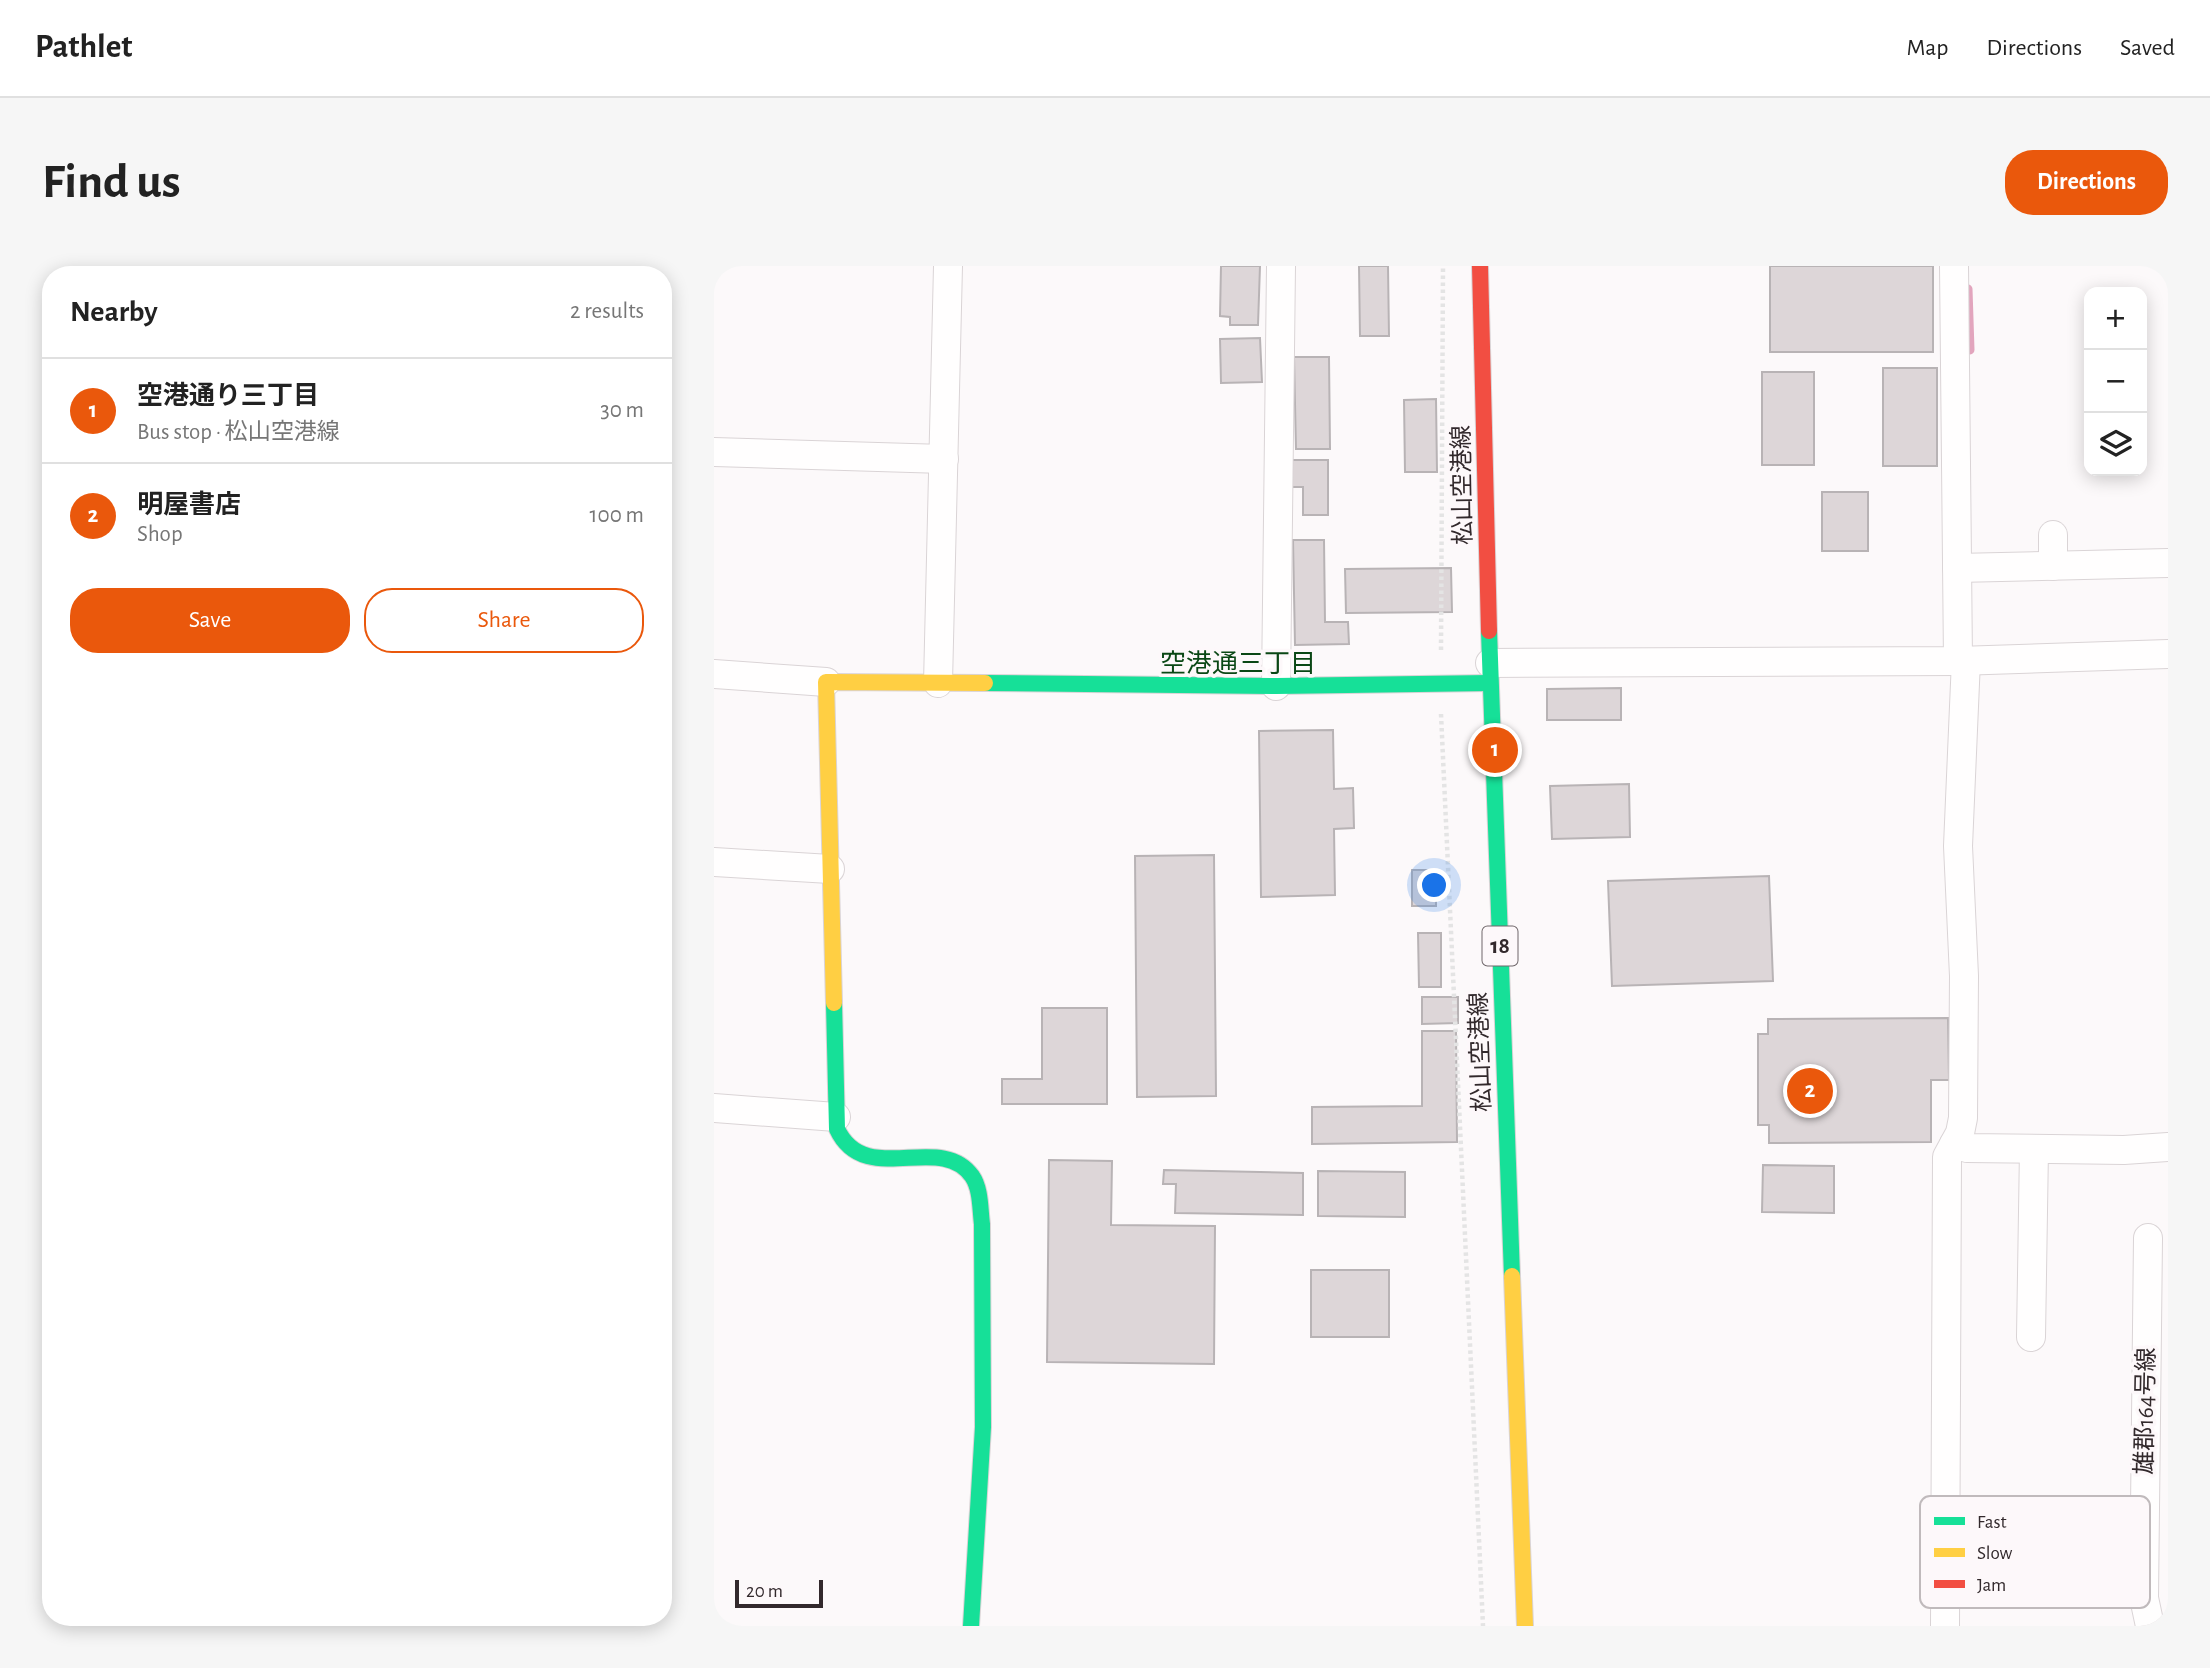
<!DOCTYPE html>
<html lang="en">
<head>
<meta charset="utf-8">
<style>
	body { margin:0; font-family:"Alegreya Sans","Noto Sans JP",sans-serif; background:#f6f6f6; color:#222 }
	.controls { position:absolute; right:21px; top:21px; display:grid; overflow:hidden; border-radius:14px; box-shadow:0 4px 18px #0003 }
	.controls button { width:63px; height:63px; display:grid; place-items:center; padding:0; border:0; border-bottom:2px solid #e0e0e0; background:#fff; color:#222; font:35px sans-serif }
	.scale { position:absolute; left:21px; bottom:18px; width:88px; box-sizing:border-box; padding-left:7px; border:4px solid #32292c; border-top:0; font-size:19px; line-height:24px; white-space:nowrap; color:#32292c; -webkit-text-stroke:5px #fdf8fa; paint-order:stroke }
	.you { position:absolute; left:721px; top:620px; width:24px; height:24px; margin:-18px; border:5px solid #fff; border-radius:50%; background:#1a73e8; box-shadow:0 0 0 10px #1a73e833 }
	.badge { display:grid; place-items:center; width:46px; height:46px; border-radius:50%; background:#ea580c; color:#fff; font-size:23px; font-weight:700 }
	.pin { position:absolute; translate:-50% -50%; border:4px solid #fff; box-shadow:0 2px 7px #0006 }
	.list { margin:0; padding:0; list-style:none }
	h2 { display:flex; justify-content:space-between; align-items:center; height:91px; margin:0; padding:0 28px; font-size:30px }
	h2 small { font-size:23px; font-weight:400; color:#767676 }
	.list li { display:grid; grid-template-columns:46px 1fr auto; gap:21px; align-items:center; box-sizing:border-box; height:105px; padding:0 28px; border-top:2px solid #e0e0e0 }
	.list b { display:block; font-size:26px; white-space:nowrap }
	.list p { margin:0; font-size:23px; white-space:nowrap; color:#767676 }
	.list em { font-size:23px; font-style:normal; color:#767676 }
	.actions { display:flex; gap:14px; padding:21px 28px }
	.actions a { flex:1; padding:16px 0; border:2px solid #ea580c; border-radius:28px; text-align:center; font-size:24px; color:#ea580c }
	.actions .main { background:#ea580c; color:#fff }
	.icon { flex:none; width:38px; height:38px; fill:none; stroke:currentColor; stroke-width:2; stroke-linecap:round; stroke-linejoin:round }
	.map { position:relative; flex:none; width:1454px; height:1360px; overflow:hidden; border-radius:28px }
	header { display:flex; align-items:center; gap:42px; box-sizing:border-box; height:98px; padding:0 35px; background:#fff; border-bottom:2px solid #e0e0e0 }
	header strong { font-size:33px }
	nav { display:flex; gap:38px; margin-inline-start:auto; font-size:24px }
	.intro { display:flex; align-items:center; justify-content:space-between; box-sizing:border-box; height:168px; padding:0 42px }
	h1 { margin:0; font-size:49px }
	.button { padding:18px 32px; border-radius:28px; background:#ea580c; color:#fff; font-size:24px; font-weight:700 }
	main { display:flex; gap:42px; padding:0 42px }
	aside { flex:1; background:#fff; border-radius:28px; box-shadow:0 4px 18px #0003 }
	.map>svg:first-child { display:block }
</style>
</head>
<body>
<header>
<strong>Pathlet</strong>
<nav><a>Map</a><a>Directions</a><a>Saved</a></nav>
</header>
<div class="intro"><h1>Find us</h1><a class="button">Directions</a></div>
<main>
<aside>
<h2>Nearby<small>2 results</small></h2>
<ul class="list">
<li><span class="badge">1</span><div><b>空港通り三丁目</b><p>Bus stop · 松山空港線</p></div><em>30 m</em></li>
<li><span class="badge">2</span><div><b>明屋書店</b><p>Shop</p></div><em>100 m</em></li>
</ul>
<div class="actions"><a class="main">Save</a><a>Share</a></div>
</aside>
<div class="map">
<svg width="1454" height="1360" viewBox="0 0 1454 1360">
	<rect width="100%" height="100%" fill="#fcf9fa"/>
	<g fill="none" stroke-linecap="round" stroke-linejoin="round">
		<path stroke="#e2a5bd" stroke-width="9" d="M1254,23L1256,84"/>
	</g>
	<g fill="#ddd6d8" stroke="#b8b3b5" stroke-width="2">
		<path d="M507,0H546L544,59H516V51L506,50Z"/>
		<path d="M645,0H674L675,70H646Z"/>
		<rect x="1056" y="0" width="163" height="86"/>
		<path d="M546,72L548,116L507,117L506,73Z"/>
		<path d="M580,91H615L616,183H582Z"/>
		<rect x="1169" y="102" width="54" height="98"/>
		<rect x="1048" y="106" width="52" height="93"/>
		<path d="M722,133L723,206H691L690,134Z"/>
		<path d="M578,194H614V249H589V221H578Z"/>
		<rect x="1108" y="226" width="46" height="59"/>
		<path d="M579,274H610L611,356H634L635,378L581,379Z"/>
		<path d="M737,302L738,346L632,347L631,303Z"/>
		<path d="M907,422V454H833V423Z"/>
		<path d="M619,464L620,523L639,522L640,562L620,563L621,629L547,631L545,465Z"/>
		<path d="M915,518L916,571L838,573L836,520Z"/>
		<path d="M500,589L502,830L423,831L421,590Z"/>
		<rect x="698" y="604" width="24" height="36"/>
		<path d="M1055,610L1059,715L898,720L894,615Z"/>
		<path d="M704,667H727V721H705Z"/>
		<path d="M708,731H744V757L708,758Z"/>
		<path d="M328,742H393V838H288V813H328Z"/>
		<path d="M1234,752L1235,814H1217V876L1055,877V859H1044V768H1054V753Z"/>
		<path d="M708,765H742L743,876L598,878V841L708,840Z"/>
		<path d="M335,894L398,895L397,959L501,960L500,1098L333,1096Z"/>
		<path d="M1049,899L1120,900V947L1048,946Z"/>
		<path d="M450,904L589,907V949L461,947L462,918H449Z"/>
		<path d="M604,905L691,906V951L604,950Z"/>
		<rect x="597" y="1004" width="78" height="67"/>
	</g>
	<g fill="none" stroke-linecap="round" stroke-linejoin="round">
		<g stroke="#dad4d6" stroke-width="30">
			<g id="street">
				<path d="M1240,0L1244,395"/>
				<path d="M0,186L230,193"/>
				<path d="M1339,269V300"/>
				<path d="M1243,302L1454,297"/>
				<path d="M776,397L1244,395L1454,388"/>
				<path d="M0,408L112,416"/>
				<path d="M224,417L234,0"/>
				<path d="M562,420L567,0"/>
				<path d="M0,596L116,603"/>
				<path d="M0,842L122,851"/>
				<path d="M1240,878L1253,882L1410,884L1454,881"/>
				<path d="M1434,972L1430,1332L1436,1360"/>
				<path d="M1317,1071L1320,883"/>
				<path d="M1231,1360L1233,891L1246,867L1249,852L1250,710L1244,580L1252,394"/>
			</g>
		</g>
		<g stroke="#dad4d6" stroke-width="18">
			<g id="fast">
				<path d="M775,365L798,1010"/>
				<path d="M271,417L562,420L776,417"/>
				<path d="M120,737L123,863C151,923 226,865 258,910C267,923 266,943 268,958L269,1161L257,1360"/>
			</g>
		</g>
		<g stroke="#dad4d6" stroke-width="18">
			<g id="slow">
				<path d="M120,737L112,416L271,417"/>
				<path d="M798,1010L811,1360"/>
			</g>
		</g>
		<g stroke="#dad4d6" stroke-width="18">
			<path id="jam" d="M766,0L775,365"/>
		</g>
		<g stroke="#e4e4e4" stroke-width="4.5" stroke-dasharray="3.5 3.5" stroke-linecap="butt">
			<path d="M727,384L729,0"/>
			<path d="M727,448L769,1360"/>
		</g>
		<use href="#street" stroke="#fffefe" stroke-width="28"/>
		<use href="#fast" stroke="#16e098" stroke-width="16"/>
		<use href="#slow" stroke="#ffcf43" stroke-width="16"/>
		<use href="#jam" stroke="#f24e42" stroke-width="16"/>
	</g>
	<g text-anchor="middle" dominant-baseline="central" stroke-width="7" stroke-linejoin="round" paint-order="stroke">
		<rect fill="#fdf8fa" stroke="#6f676a" stroke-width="2" x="768.5" y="660.5" width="35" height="39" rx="5"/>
		<g font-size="23" font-weight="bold" fill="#32292c">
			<text x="786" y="680">18</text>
		</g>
		<g font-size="24" fill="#32292c" stroke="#fdf8fa">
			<text transform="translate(749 219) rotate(-91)">松山空港線</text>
			<text transform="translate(767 786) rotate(-92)">松山空港線</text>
			<text transform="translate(1432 1145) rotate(-89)">雄郡164号線</text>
		</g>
		<g font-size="26" fill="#0a4715" stroke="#fdf8fa">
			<text x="524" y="398">空港通三丁目</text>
		</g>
	</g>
	<rect x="1206" y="1230" width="230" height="112" rx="10" fill="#fdf8fa" stroke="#c0babc" stroke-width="2"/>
	<rect x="1220" y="1251" width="31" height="8" fill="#16e098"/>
	<rect x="1220" y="1282" width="31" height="9" fill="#ffcf43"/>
	<rect x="1220" y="1314" width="31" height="8" fill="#f24e42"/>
	<g font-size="19" fill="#32292c">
		<text x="1263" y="1262">Fast</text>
		<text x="1263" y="1293">Slow</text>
		<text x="1263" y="1325">Jam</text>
	</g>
</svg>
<div class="controls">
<button>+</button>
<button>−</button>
<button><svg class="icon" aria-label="layers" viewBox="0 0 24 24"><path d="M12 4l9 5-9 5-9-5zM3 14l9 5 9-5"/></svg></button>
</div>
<div class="scale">20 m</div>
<div class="you"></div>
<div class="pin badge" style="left:781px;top:484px">1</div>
<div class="pin badge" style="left:1096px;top:825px">2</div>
</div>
</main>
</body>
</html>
